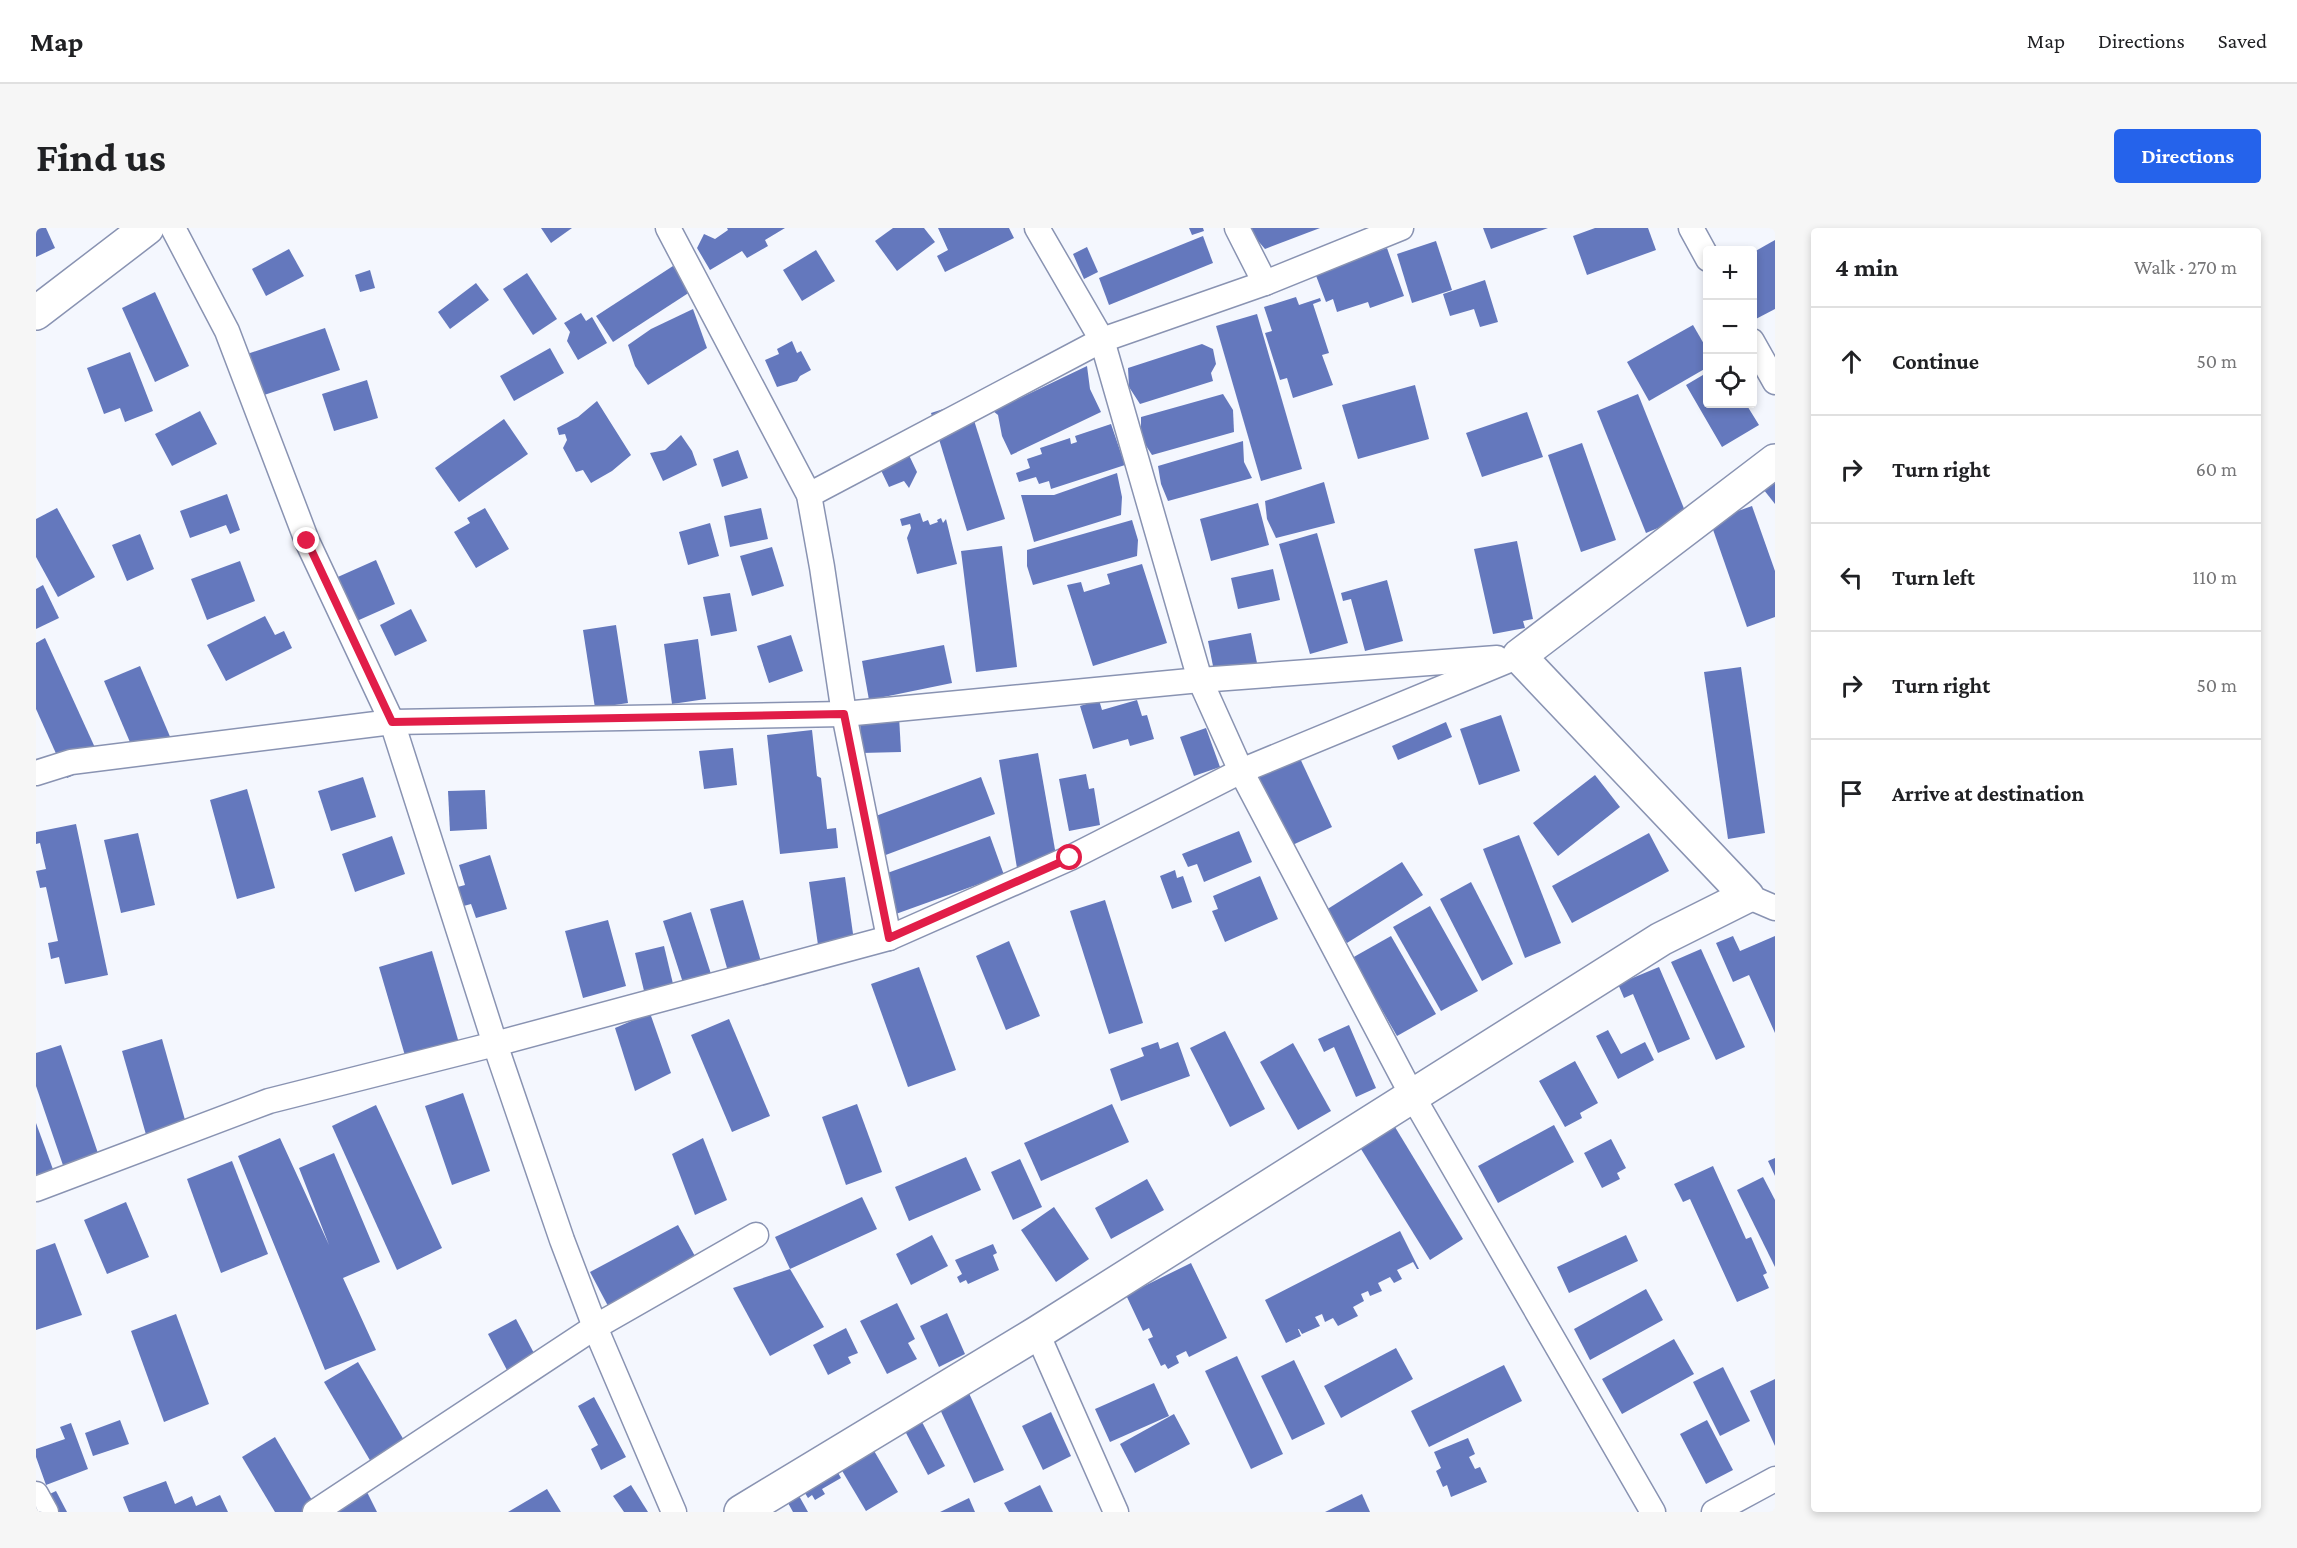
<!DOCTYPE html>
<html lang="en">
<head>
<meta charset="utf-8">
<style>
	body { margin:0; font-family:"Crimson Pro",serif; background:#f6f6f6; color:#202124 }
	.controls { position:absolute; right:18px; top:18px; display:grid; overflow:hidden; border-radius:6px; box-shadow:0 3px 9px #0003 }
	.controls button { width:54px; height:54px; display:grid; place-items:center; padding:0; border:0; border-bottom:2px solid #e0e0e0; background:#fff; color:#202124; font:30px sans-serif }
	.stop { position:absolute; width:18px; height:18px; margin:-14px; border:4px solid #e11d48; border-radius:50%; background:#fff }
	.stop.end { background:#e11d48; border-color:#fff; box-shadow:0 2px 6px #0008 }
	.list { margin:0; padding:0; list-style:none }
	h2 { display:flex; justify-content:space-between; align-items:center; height:78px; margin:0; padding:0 24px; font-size:26px }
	h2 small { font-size:20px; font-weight:400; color:#757577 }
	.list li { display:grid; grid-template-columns:39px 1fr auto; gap:18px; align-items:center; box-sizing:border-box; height:108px; padding:0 24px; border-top:2px solid #e0e0e0 }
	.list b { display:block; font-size:22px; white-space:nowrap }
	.list em { font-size:20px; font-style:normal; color:#757577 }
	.icon { flex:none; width:33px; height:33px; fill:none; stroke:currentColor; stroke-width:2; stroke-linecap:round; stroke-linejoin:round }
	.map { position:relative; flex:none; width:1739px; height:1284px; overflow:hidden; border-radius:6px }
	header { display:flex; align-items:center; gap:36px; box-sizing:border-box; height:84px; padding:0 30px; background:#fff; border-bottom:2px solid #e0e0e0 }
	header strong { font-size:28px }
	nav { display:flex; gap:33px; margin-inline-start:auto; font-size:21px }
	.intro { display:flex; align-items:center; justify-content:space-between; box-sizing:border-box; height:144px; padding:0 36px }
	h1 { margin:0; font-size:42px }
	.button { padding:15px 27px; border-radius:6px; background:#2563eb; color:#fff; font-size:21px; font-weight:700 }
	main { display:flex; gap:36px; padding:0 36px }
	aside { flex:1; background:#fff; border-radius:6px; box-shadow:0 3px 9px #0003 }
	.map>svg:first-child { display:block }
</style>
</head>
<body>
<header>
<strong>Map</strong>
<nav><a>Map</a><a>Directions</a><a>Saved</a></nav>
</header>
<div class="intro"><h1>Find us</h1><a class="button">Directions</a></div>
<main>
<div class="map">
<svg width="1739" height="1284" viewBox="0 0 1739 1284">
	<rect width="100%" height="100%" fill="#f4f7fe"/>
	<g fill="#6478bd">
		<path d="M0,0H10L19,20L0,29Z"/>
		<path d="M505,0H536L515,15Z"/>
		<path d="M691,0H749L729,12L732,18L711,30L706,23L674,42L661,20L668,6L679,11L692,2Z"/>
		<path d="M857,0H888L899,14L861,43L839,13Z"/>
		<path d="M902,0H973L978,10L909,44L901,28L912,22Z"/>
		<path d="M1153,0H1167L1168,3L1156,7Z"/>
		<path d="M1215,0H1284L1229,21L1216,6Z"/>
		<path d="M1447,0H1512L1455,21Z"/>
		<path d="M1559,0H1612L1620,22L1551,47L1537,8Z"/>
		<path d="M1167,8L1177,35L1073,77L1063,50Z"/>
		<path d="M1739,12V81L1716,93V25Z"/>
		<path d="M1400,13L1416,62L1376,75L1361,26Z"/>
		<path d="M1051,19L1062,44L1048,51L1037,26Z"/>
		<path d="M1351,20L1368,68L1334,80L1332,74L1301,84L1297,71L1290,74L1279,45Z"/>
		<path d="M253,21L268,48L230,68L216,41Z"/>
		<path d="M780,22L799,53L766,73L747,42Z"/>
		<path d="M637,38L654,64L577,114L560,88Z"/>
		<path d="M334,42L339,60L324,64L319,47Z"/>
		<path d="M491,45L521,91L497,107L467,61Z"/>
		<path d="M1449,52L1462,94L1444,99L1438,81L1414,88L1407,66Z"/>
		<path d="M440,55L453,72L414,101L402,84Z"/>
		<path d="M119,64L153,138L119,154L86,80Z"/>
		<path d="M1260,69L1263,77L1284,70L1285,73L1277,76L1293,125L1286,127L1297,157L1257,170L1251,150L1244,152L1229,105L1236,103L1228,79Z"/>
		<path d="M657,81L671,120L612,157L599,138L592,117L615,101Z"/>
		<path d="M545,85L550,93L556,89L571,115L542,132L531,113L534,104L528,95Z"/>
		<path d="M1221,86L1266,241L1225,253L1180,98Z"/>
		<path d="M1657,97L1672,123V139L1613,173L1591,134Z"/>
		<path d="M289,100L304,142L222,169L208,127Z"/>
		<path d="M756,113L761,125L765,123L775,142L764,148L761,153L741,159L729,132L743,126L741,121Z"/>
		<path d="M1166,116L1177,121L1180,136L1175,145L1177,153L1104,176L1093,159L1092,140Z"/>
		<path d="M514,120L528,145L478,173L464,148Z"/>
		<path d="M94,124L117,183L89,194L84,180L68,186L51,140Z"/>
		<path d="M1051,138L1054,161L1065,184L975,227L966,208L962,187L957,183Z"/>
		<path d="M1672,144V176H1710L1723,197L1686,219L1650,157Z"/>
		<path d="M331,152L342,190L298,203L286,166Z"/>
		<path d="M1379,157L1393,211L1322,231L1306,177Z"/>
		<path d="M1187,166L1197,182L1198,204L1116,227L1105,210V189Z"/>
		<path d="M1602,166L1651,288L1610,305L1561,183Z"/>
		<path d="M561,173L595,227L576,243L555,255L547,242L540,244L527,220L531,212L529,206L523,207L521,200L542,189Z"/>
		<path d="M932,173L969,291L931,303L895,185Z"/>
		<path d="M164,183L181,216L136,238L119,206Z"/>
		<path d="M1491,184L1507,229L1446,249L1430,205Z"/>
		<path d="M468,191L492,226L423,274L399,240Z"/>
		<path d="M1075,196L1089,237L1015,261L1013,253L1003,256L1000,249L983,254L980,245L994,240L991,231L1006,226L1004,220L1034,210L1035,216L1041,214L1039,208Z"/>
		<path d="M645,207L656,223L661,237L627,253L614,225L629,222Z"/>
		<path d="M1207,213L1208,234L1216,250L1132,273L1125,256L1122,238Z"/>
		<path d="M1546,215L1580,312L1545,324L1512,227Z"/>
		<path d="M702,222L712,250L686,259L677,231Z"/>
		<path d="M871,223L881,244L873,260L868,253L853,259L842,236Z"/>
		<path d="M1081,245L1086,269L1085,287L998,314L985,267H1018Z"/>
		<path d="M1739,245V276L1724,257Z"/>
		<path d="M1288,254L1299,295L1240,310L1231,291L1229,273Z"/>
		<path d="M191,266L204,302L194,306L190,297L154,310L144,283Z"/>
		<path d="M1222,275L1233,317L1175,333L1164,291Z"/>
		<path d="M1716,278L1739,343V389L1711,399L1674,293Z"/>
		<path d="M21,280L59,349L22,369L0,329V291Z"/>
		<path d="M449,280L473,321L440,340L418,304L434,295L431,290Z"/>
		<path d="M725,280L732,311L694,319L688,288Z"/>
		<path d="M884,285L887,294L892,292L894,297L902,294L901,292L905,290L907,295L910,291L921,336L881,346L871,310L875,300L874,296L866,298L864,291Z"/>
		<path d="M1096,292L1102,312L1101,328L997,357L991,338V322Z"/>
		<path d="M674,295L683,328L652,337L643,304Z"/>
		<path d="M1281,305L1312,415L1274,426L1243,316Z"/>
		<path d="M104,306L118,341L91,353L76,317Z"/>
		<path d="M1481,313L1497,391L1487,393L1489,400L1457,406L1438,321Z"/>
		<path d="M966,318L981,439L940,444L925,323Z"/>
		<path d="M736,319L748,358L716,368L704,328Z"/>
		<path d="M340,332L359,376L314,396L295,352Z"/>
		<path d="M204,333L219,373L171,392L155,351Z"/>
		<path d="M1106,336L1131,415L1057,438L1031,357L1045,354L1048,364L1074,356L1071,346Z"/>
		<path d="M1237,341L1244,372L1202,381L1195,350Z"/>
		<path d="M1351,352L1367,413L1329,423L1315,371L1307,373L1305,365Z"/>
		<path d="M7,357L23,390L0,401V361Z"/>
		<path d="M694,365L701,403L675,408L667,369Z"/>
		<path d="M375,381L391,413L359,428L344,397Z"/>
		<path d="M229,388L239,407L248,403L256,420L190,453L171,417Z"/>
		<path d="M580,397L592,475L559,480L547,402Z"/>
		<path d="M1215,405L1221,435L1178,443L1172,413Z"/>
		<path d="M755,407L767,443L733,455L721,418Z"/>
		<path d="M9,410L66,535L31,550L0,481V415Z"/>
		<path d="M662,411L670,471L636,476L628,416Z"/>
		<path d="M908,417L916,455L833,472L826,433Z"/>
		<path d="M104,438L138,518L102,533L68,453Z"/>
		<path d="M1705,439L1729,605L1692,611L1668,444Z"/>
		<path d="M1063,472L1066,482L1101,472L1106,488L1111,487L1118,511L1094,518L1092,511L1057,521L1044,478Z"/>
		<path d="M1465,487L1484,543L1443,557L1424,501Z"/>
		<path d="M863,488L865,524L825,525L824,490Z"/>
		<path d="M1410,494L1416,509L1362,532L1356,518Z"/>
		<path d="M1170,500L1184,539L1158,548L1144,509Z"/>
		<path d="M776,502L781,548L785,550L791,601L800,600L802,620L744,626L731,507Z"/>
		<path d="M697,520L701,557L668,561L663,523Z"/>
		<path d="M1002,525L1021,633L981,640L963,532Z"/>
		<path d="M1262,526L1296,599L1252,619L1216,540Z"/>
		<path d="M1050,546L1053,561L1058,560L1064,597L1033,603L1023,551Z"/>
		<path d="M1559,547L1584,579L1522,628L1497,595Z"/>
		<path d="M327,549L340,589L295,603L282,563Z"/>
		<path d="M945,549L959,586L847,628L837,589Z"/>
		<path d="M211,561L239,660L201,671L174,572Z"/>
		<path d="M449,562L451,601L414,603L412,563Z"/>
		<path d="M40,596L72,747L29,756L23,729L15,731L12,715L22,713L10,659L4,660L0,643L10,641L4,615L0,616V604Z"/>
		<path d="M1203,603L1216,634L1168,654L1161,636L1152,639L1146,626Z"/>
		<path d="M102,605L119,677L85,685L68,612Z"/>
		<path d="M1613,605L1633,643L1536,695L1516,658Z"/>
		<path d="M1483,607L1525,715L1489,730L1447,621Z"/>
		<path d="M356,608L369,646L319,664L306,626Z"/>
		<path d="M954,608L968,647L857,687L843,648Z"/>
		<path d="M454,627L471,681L440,690L435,676L424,679L418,660L429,657L423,637Z"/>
		<path d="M1366,634L1387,667L1311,715L1290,682Z"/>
		<path d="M1139,642L1141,650L1147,648L1156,674L1136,681L1124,648Z"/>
		<path d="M1224,648L1242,691L1189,714L1176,683L1182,681L1177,668Z"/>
		<path d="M809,649L818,713L782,717L773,654Z"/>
		<path d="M1435,654L1477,736L1446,753L1404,671Z"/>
		<path d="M707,672L726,737L693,747L674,681Z"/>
		<path d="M1069,672L1107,795L1073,806L1034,683Z"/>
		<path d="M1394,678L1442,763L1405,783L1357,699Z"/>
		<path d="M655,684L676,749L648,758L627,693Z"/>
		<path d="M572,692L590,758L547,770L529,703Z"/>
		<path d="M1355,708L1400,786L1361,808L1316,730Z"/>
		<path d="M1697,708L1704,723L1739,708V805L1713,747L1697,754L1680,715Z"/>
		<path d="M973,713L1004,788L970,802L940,728Z"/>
		<path d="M628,718L638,760L609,767L599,725Z"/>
		<path d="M1665,721L1709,819L1680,832L1635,734Z"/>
		<path d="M396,723L423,815L370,831L343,739Z"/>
		<path d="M883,739L920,842L872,859L835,756Z"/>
		<path d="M1623,739L1654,811L1622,825L1597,766L1588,770L1582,756Z"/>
		<path d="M614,785L635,845L599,863L579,800Z"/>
		<path d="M693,791L734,888L696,904L655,807Z"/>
		<path d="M1313,797L1340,860L1320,869L1298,819L1288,824L1282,811Z"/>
		<path d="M1572,802L1585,826L1609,814L1618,832L1582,851L1560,808Z"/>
		<path d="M1189,803L1229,881L1194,899L1154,820Z"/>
		<path d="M126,811L153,906L113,917L86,823Z"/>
		<path d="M1122,814L1124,821L1142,814L1154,848L1085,873L1074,841L1108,828L1105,820Z"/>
		<path d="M1257,815L1295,883L1262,902L1224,834Z"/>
		<path d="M25,817L65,934L30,946L0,858V825Z"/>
		<path d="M1539,833L1562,875L1544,885L1546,890L1529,899L1503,853Z"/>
		<path d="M427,865L454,943L416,957L389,878Z"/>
		<path d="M821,876L846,944L810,957L786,889Z"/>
		<path d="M1076,876L1093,914L1005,953L988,915Z"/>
		<path d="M340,877L406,1020L361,1042L296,898Z"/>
		<path d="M0,895L22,955L0,963Z"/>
		<path d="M1518,897L1538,934L1462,975L1442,938Z"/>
		<path d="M1359,899L1427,1011L1394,1032L1325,921Z"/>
		<path d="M244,910L293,1017L263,940L298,925L344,1034L307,1050L340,1122L289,1142L202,928Z"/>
		<path d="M667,910L691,972L659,987L636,926Z"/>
		<path d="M1575,911L1590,940L1581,945L1584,951L1566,960L1548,925Z"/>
		<path d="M930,929L945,962L873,993L859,959Z"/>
		<path d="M1739,930V948L1732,933Z"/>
		<path d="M984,931L1006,979L977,992L955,944Z"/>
		<path d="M196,933L232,1026L185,1045L151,951Z"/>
		<path d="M1677,938L1710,1011L1715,1009L1731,1045L1727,1047L1733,1060L1701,1074L1654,971L1647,974L1638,956Z"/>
		<path d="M1727,949L1739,972V1039L1701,962Z"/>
		<path d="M1111,951L1128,982L1075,1011L1059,980Z"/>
		<path d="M826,969L841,1001L754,1041L739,1009Z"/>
		<path d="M90,974L113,1029L71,1046L48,992Z"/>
		<path d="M1018,979L1053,1031L1020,1054L985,1002Z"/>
		<path d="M642,997L660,1030L572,1078L554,1044Z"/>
		<path d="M1364,1003L1383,1041H1381L1377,1034L1361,1042L1366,1051L1358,1055L1354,1049L1342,1055L1346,1063L1334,1068L1332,1063L1325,1066L1328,1073L1317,1079L1322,1088L1302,1098L1297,1090L1289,1094L1286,1086L1279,1089L1284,1098L1266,1106L1263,1101H1262L1265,1108L1250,1115L1229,1072Z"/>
		<path d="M896,1007L912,1038L875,1057L860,1026Z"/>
		<path d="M1590,1007L1602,1033L1533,1065L1521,1039Z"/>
		<path d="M19,1015L46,1087L0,1102V1022Z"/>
		<path d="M957,1016L961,1025L957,1027L963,1042L932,1056L930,1052L924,1055L921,1049L926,1046L919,1032Z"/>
		<path d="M1155,1035L1191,1110L1153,1129L1150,1123L1140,1128L1143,1135L1132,1141L1129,1136L1125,1138L1112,1111L1117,1109L1113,1100L1107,1103L1090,1067Z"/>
		<path d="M754,1041L788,1099L734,1128L697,1060Z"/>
		<path d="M1610,1061L1627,1092L1554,1132L1538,1101Z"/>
		<path d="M861,1075L879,1111L872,1115L881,1131L851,1146L824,1093Z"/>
		<path d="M911,1085L929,1126L903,1139L884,1098Z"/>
		<path d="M140,1086L173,1176L128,1194L95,1103Z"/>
		<path d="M480,1091L501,1131L473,1146L452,1106Z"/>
		<path d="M810,1100L822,1125L812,1129L815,1135L792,1147L777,1117Z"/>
		<path d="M1638,1111L1658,1146L1586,1186L1566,1151Z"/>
		<path d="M1360,1120L1377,1151L1305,1190L1288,1158Z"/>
		<path d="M1201,1128L1247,1226L1215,1241L1169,1143Z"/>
		<path d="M1258,1132L1289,1196L1256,1212L1225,1148Z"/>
		<path d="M322,1134L369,1214L335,1234L288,1154Z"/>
		<path d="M1468,1137L1486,1173L1393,1219L1375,1183Z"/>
		<path d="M1687,1139L1714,1193L1684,1208L1657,1154Z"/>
		<path d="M1739,1151V1218L1714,1163Z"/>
		<path d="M1118,1155L1133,1188L1074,1214L1059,1181Z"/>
		<path d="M932,1163L968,1242L938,1255L902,1177Z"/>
		<path d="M558,1169L590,1229L565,1242L555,1221L562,1217L542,1178Z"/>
		<path d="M1015,1184L1035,1228L1007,1242L986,1198Z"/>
		<path d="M1138,1186L1154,1216L1099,1245L1084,1216Z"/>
		<path d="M84,1192L93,1216L57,1228L49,1205Z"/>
		<path d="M1671,1192L1697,1242L1670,1256L1644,1206Z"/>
		<path d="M886,1194L909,1238L892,1247L869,1203Z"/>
		<path d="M35,1195L52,1241L10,1257L0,1229V1221L29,1211L24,1199Z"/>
		<path d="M239,1209L280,1279L272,1284H239L206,1229Z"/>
		<path d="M1432,1210L1439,1226L1433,1229L1439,1241L1444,1239L1451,1254L1415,1269L1411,1257L1407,1259L1400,1243L1405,1240L1398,1224Z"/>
		<path d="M837,1221L862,1264L830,1283L805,1241Z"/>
		<path d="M796,1234L805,1250L786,1261L789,1266L779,1272L776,1267L772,1270L762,1254Z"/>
		<path d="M130,1253L139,1276L156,1268L160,1278L184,1267L192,1284H93L87,1269Z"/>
		<path d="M595,1257L612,1284H588L577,1268Z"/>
		<path d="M757,1257L772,1284H757L746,1264Z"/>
		<path d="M1004,1257L1017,1284H973L968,1275Z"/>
		<path d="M511,1261L525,1284H472Z"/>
		<path d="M20,1263L31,1284H12L5,1270Z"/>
		<path d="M331,1264L341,1284H294Z"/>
		<path d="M1326,1266L1334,1284H1289Z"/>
		<path d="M933,1270L939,1284H904Z"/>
	</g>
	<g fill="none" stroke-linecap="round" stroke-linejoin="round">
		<g stroke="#8993b2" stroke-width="27">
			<g id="street">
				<path d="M137,0L191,103L271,313L356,494L459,816L526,1012L559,1099L638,1284"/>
				<path d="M632,0L773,267L786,339L808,486L853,710"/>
				<path d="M1001,0L1066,112L1164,452L1205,543L1377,869L1617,1284"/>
				<path d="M1201,0L1229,55"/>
				<path d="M1655,0L1672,31"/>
				<path d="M1716,113L1739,154"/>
				<path d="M773,267L1066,112L1229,55L1365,0"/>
				<path d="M0,545L35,534L356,494L808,486L1164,452L1461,430"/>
				<path d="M1711,668L1739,680"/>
				<path d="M0,961L233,873L459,816L853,710L1034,630L1205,543L1483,428"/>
				<path d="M1001,1105L1080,1284"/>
				<path d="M0,1266L10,1284"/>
				<path d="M279,1284L559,1099L720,1007"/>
				<path d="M1678,1284L1739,1251"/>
			</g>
		</g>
		<g stroke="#8993b2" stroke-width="36">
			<g id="secondary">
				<path d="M0,85L111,0"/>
				<path d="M705,1284L1001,1105L1625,711L1711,668L1483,428L1739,233"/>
			</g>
		</g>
		<use href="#street" stroke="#fff" stroke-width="24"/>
		<use href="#secondary" stroke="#fff" stroke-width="33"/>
	</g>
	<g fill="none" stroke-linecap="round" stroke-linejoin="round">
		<path stroke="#e11d48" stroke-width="8" d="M271,313L356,494L808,486L853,710L1034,630"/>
	</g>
</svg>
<div class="controls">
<button>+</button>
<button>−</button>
<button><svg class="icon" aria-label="locate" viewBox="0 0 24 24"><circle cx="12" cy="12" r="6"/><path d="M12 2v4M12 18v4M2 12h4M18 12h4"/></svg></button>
</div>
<div class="stop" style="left:1034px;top:630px"></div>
<div class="stop end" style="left:271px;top:313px"></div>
</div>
<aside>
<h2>4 min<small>Walk · 270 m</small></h2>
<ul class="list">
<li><svg class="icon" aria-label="ahead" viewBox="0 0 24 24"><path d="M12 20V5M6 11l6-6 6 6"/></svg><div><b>Continue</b></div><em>50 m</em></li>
<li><svg class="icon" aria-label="right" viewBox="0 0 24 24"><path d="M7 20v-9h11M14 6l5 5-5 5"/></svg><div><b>Turn right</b></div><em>60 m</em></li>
<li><svg class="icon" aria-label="left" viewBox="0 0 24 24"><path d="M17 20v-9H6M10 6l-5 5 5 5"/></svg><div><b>Turn left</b></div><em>110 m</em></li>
<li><svg class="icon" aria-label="right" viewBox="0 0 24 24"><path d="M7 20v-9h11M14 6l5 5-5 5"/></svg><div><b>Turn right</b></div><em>50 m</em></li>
<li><svg class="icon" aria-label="arrive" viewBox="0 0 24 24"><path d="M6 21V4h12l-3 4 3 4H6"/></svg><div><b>Arrive at destination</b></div></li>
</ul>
</aside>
</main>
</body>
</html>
